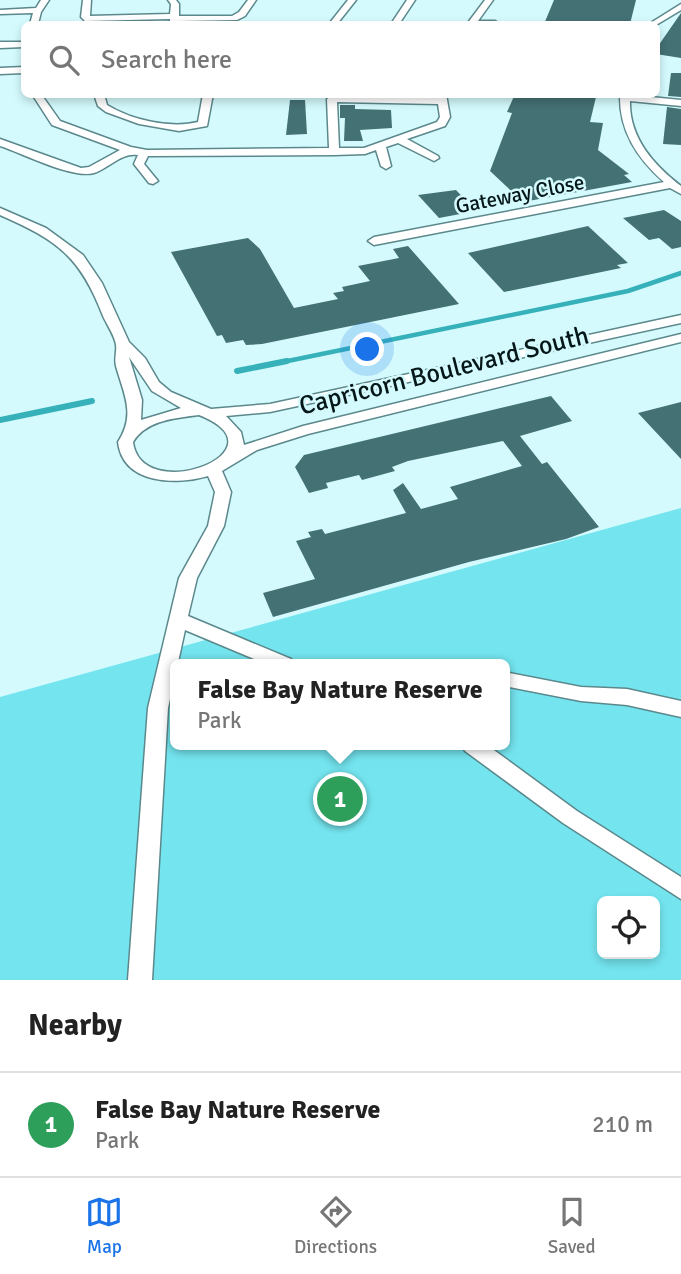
<!DOCTYPE html>
<html lang="en">
<head>
<meta charset="utf-8">
<style>
	body { margin:0; font-family:Signika,sans-serif; background:#f2f2f2; color:#222 }
	.controls { position:absolute; right:21px; bottom:21px; display:grid; overflow:hidden; border-radius:10px; box-shadow:0 4px 10px #0003 }
	.controls button { width:63px; height:63px; display:grid; place-items:center; padding:0; border:0; border-bottom:2px solid #e0e0e0; background:#fff; color:#222; font:35px sans-serif }
	.you { position:absolute; left:368px; top:350px; width:24px; height:24px; margin:-18px; border:5px solid #fff; border-radius:50%; background:#1a73e8; box-shadow:0 0 0 10px #1a73e833 }
	.badge { display:grid; place-items:center; width:46px; height:46px; border-radius:50%; background:#1a73e8; color:#fff; font-size:23px; font-weight:700 }
	.pin { position:absolute; translate:-50% -50%; border:4px solid #fff; box-shadow:0 2px 7px #0006 }
	.popup { position:absolute; left:170px; top:659px; width:340px; height:91px; box-sizing:border-box; display:grid; place-content:center; border-radius:10px; background:#fff; filter:drop-shadow(0 2px 5px #0005); font-size:23px; white-space:nowrap; color:#767676 }
	.popup b { font-size:26px; color:#222 }
	.popup::after { content:''; position:absolute; left:50%; top:100%; margin-left:-14px; border:14px solid transparent; border-top-color:#fff }
	.list { margin:0; padding:0; list-style:none }
	h2 { display:flex; justify-content:space-between; align-items:center; height:91px; margin:0; padding:0 28px; font-size:30px }
	h2 small { font-size:23px; font-weight:400; color:#767676 }
	.list li { display:grid; grid-template-columns:46px 1fr auto; gap:21px; align-items:center; box-sizing:border-box; height:105px; padding:0 28px; border-top:2px solid #e0e0e0 }
	.list b { display:block; font-size:26px; white-space:nowrap }
	.list p { margin:0; font-size:23px; white-space:nowrap; color:#767676 }
	.list em { font-size:23px; font-style:normal; color:#767676 }
	.icon { flex:none; width:38px; height:38px; fill:none; stroke:currentColor; stroke-width:2; stroke-linecap:round; stroke-linejoin:round }
	.map { position:relative; flex:none; width:681px; height:980px; overflow:hidden }
	.search { position:absolute; background:#fff; box-shadow:0 4px 10px #0003; left:21px; right:21px; top:21px; height:77px; display:flex; align-items:center; gap:18px; box-sizing:border-box; padding:0 24px; border-radius:10px; color:#767676; font-size:26px }
	.sheet { height:196px; background:#fff }
	nav { display:flex; justify-content:space-around; align-items:center; box-sizing:border-box; height:98px; border-top:2px solid #e0e0e0; background:#fff; font-size:19px; color:#767676 }
	nav a { display:grid; justify-items:center; gap:4px }
	nav .on { color:#1a73e8 }
	.map>svg:first-child { display:block }
</style>
</head>
<body>
<div class="map">
<svg width="681" height="980" viewBox="0 0 681 980">
	<rect width="100%" height="100%" fill="#d4fafd"/>
	<path fill="#74e5ef" fill-rule="evenodd" d="M681,508V980H0V697ZM176,664H504V745H176ZM602,901H655V954H602Z"/>
	<g fill="none" stroke-linecap="round" stroke-linejoin="round">
		<path stroke="#36b1ba" stroke-width="4.5" d="M278,363L628,291L681,273"/>
		<g stroke="#36b1ba" stroke-width="6">
			<path d="M237,371L287,361"/>
			<path d="M0,420L92,401"/>
		</g>
	</g>
	<g fill="#447174">
		<path d="M554,0H636L630,24H544Z"/>
		<path d="M681,13V58L656,54V49Z"/>
		<path d="M671,73H681V97L668,96Z"/>
		<path d="M515,94H592L596,97L590,122L603,123L598,150L629,174L624,175L632,182L523,202L490,171L512,113L507,112Z"/>
		<path d="M290,100H305L307,134L286,135Z"/>
		<path d="M340,105H355V109L391,110L392,128L360,130L363,141H344L345,118H340Z"/>
		<path d="M667,107L681,109V145L663,144Z"/>
		<path d="M456,190L476,211L439,218L418,195Z"/>
		<path d="M664,210L681,221V247L672,249L659,238L649,240L623,218Z"/>
		<path d="M588,226L628,263L617,265L621,268L504,292L468,253Z"/>
		<path d="M248,238L260,249L294,308L338,299L333,293L344,291L342,287L370,281L358,266L399,258L393,249L408,246L459,304L262,344L246,345L243,340L226,343L222,335L217,336L171,252Z"/>
		<path d="M551,396L572,421L520,436L542,464L547,462L599,527L566,539L469,562L273,617L263,593L315,579L296,541L311,537L308,532L322,529L325,534L406,513L393,490L403,483L421,509L458,499L450,487L522,466L503,441L408,461L392,467L395,471L362,480L359,475L326,483L328,488L309,493L295,467L304,455Z"/>
		<path d="M681,402V459L638,413Z"/>
	</g>
	<g fill="none" stroke-linecap="round" stroke-linejoin="round">
		<g stroke="#5b888c" stroke-width="3">
			<g id="minor">
				<path d="M41,0H49L41,12L38,24H30L33,13L0,14V10L36,8Z"/>
				<path d="M83,0H91L90,16L170,14L171,4L168,0H176L179,4V16H232L239,12L248,0H256L245,16L237,20L178,21V24H170V19L85,21L81,17Z"/>
				<path d="M348,0H356L337,24H329Z"/>
				<path d="M407,0H415L399,24H391Z"/>
				<path d="M485,0H493L478,21H495L499,24H467Z"/>
				<path d="M681,4V10L656,25L649,24Z"/>
				<path d="M0,42H24V47L0,48Z"/>
				<path d="M24,67V73L0,74V68Z"/>
				<path d="M32,94H41L60,121L131,147L147,150L329,148L327,99L332,96L437,98L436,94H446L450,117L445,126L407,139L438,156L439,158L434,161L398,143L386,147L391,166L386,169L381,166L376,150L365,154L334,155L148,156L144,164L158,181L153,184L149,183L134,164L138,155C122,152 109,168 94,173C72,179 22,153 0,146V139L81,168L89,167L120,150L52,125ZM337,102L438,104L440,117L437,122L364,148H339Z"/>
				<path d="M94,94H104L107,105C131,120 171,129 198,122L203,94H213L207,126L179,131L139,124L106,112L98,106Z"/>
				<path d="M620,94L681,100V106L630,101C629,138 654,165 681,186V194L670,188L374,245L368,241L374,237L664,182C637,158 619,131 620,94Z"/>
				<path d="M0,208L46,228L83,255L102,283L129,342L145,358L159,382L171,392L211,409L270,404L681,315V323L270,412L226,416L241,432L244,445L303,426L681,334V342L308,434L257,450L222,471L231,492L224,526L197,578L188,616L291,659L293,664H266L185,630L168,708L152,980H128L148,708L179,578L208,526L215,492L208,476C177,485 123,485 118,442C136,414 124,395 116,366C114,359 117,352 116,345C115,336 107,325 103,316C80,256 57,240 0,215ZM129,357L152,391L181,408L141,420L142,400ZM199,415C290,451 141,507 133,442C146,420 176,418 199,415Z"/>
				<path d="M504,672L581,687L627,689L681,701V717L627,705L581,701L504,686Z"/>
				<path d="M462,745H487L577,811L681,877V899L563,823L465,751Z"/>
			</g>
		</g>
		<use href="#minor" fill="#fff" fill-rule="evenodd"/>
	</g>
	<g text-anchor="middle" dominant-baseline="central" stroke-width="5" stroke-linejoin="round" paint-order="stroke">
		<g font-size="21" fill="#051719" stroke="#d4fafd">
			<text transform="translate(520 194) rotate(-11)">Gateway Close</text>
		</g>
		<g font-size="26" fill="#051719" stroke="#d4fafd">
			<text transform="translate(444 371) rotate(-14)">Capricorn Boulevard South</text>
		</g>
	</g>
</svg>
<div class="controls">
<button><svg class="icon" aria-label="locate" viewBox="0 0 24 24"><circle cx="12" cy="12" r="6"/><path d="M12 2v4M12 18v4M2 12h4M18 12h4"/></svg></button>
</div>
<div class="you"></div>
<div class="pin badge" style="left:340px;top:799px;background:#2e9e5b">1</div>
<div class="popup"><b>False Bay Nature Reserve</b>Park</div>
<div class="search"><svg class="icon" aria-label="search" viewBox="0 0 24 24"><circle cx="10" cy="10" r="6"/><path d="M15 15l6 6"/></svg>Search here</div>
</div>
<section class="sheet">
<h2>Nearby<small></small></h2>
<ul class="list">
<li><span class="badge" style="background:#2e9e5b">1</span><div><b>False Bay Nature Reserve</b><p>Park</p></div><em>210 m</em></li>
</ul>
</section>
<nav>
<a class="on"><svg class="icon" aria-label="map" viewBox="0 0 24 24"><path d="M3 6l6-2 6 2 6-2v14l-6 2-6-2-6 2zM9 4v14M15 6v14"/></svg>Map</a>
<a><svg class="icon" aria-label="directions" viewBox="0 0 24 24"><path d="M12 3l9 9-9 9-9-9zM9 14v-3h6M13 9l2 2-2 2"/></svg>Directions</a>
<a><svg class="icon" aria-label="saved" viewBox="0 0 24 24"><path d="M7 4h10v16l-5-4-5 4z"/></svg>Saved</a>
</nav>
</body>
</html>
